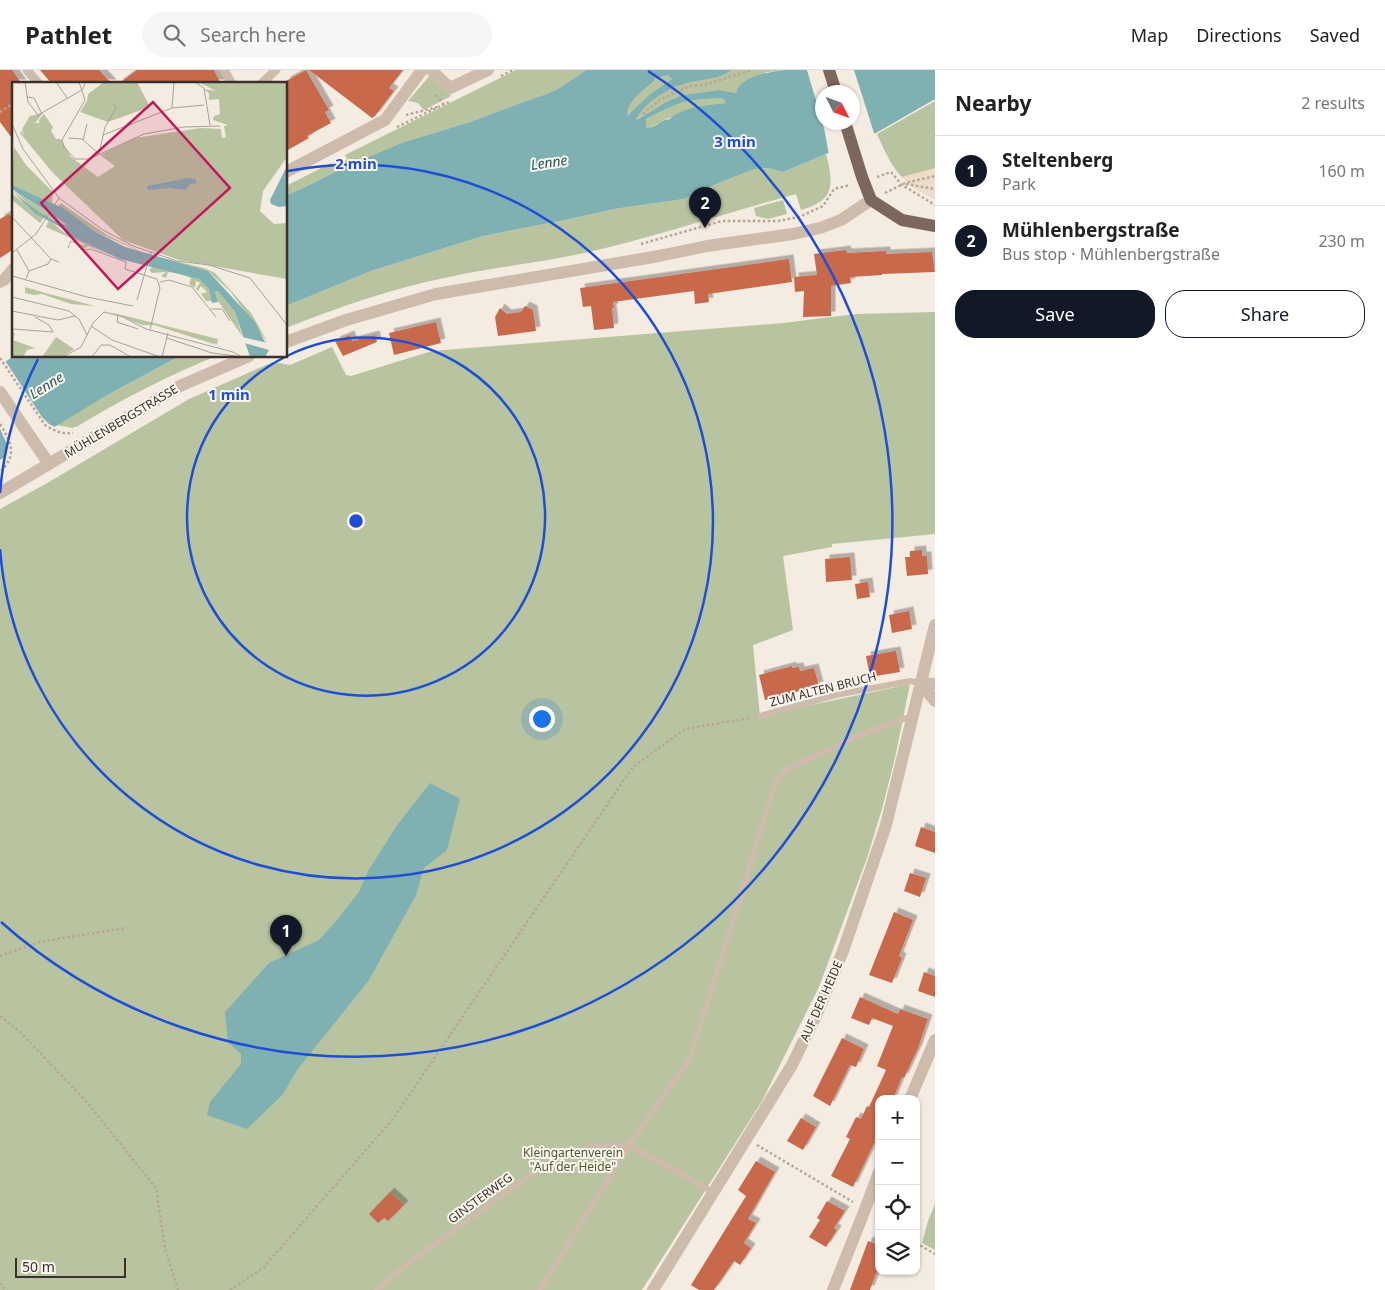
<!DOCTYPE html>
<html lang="en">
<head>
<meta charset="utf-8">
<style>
	body { margin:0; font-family:"Noto Sans",sans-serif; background:#f6f6f6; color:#222 }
	.controls { position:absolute; right:15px; bottom:15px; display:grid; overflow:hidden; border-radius:10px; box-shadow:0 1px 4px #0004 }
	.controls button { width:45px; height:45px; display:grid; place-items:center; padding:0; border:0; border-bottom:1px solid #e0e0e0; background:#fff; color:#222; font:25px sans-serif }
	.compass { position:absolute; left:815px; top:15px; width:45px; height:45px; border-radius:50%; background:#fff; box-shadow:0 1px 4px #0004; rotate:132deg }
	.scale { position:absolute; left:15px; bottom:12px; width:111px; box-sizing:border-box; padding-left:5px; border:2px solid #3b302b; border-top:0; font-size:14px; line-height:18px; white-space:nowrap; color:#3b302b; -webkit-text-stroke:4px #fbf5ee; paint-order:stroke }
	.you { position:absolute; left:541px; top:648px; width:18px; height:18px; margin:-12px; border:4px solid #fff; border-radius:50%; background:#1a73e8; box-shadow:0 0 0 8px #1a73e833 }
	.badge { display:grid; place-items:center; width:32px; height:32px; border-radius:50%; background:#111827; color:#fff; font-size:16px; font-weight:700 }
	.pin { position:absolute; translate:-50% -41px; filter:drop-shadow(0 1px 2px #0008) }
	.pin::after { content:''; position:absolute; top:26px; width:18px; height:15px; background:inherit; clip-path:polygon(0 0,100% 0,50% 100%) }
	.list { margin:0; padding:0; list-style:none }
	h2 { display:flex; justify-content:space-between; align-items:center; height:65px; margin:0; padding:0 20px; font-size:21px }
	h2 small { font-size:16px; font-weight:400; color:#767676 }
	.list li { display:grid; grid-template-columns:32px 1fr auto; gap:15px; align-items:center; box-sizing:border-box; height:70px; padding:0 20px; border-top:1px solid #e0e0e0 }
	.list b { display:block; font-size:19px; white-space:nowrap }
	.list p { margin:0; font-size:16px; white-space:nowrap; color:#767676 }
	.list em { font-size:16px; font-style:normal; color:#767676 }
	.actions { display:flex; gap:10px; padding:15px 20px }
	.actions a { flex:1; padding:11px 0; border:1px solid #111827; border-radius:20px; text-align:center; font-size:18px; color:#111827 }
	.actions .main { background:#111827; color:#fff }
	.icon { flex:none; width:28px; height:28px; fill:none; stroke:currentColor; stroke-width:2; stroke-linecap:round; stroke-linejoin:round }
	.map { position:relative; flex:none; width:935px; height:1220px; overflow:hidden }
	header { display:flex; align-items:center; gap:30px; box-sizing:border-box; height:70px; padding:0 25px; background:#fff; border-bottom:1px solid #e0e0e0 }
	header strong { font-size:24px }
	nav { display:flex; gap:28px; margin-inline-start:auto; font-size:18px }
	.search { width:350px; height:45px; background:#f6f6f6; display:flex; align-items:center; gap:12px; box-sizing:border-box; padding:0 18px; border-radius:28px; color:#767676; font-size:19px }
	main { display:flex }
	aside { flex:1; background:#fff }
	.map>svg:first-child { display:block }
</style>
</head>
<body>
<header>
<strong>Pathlet</strong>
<div class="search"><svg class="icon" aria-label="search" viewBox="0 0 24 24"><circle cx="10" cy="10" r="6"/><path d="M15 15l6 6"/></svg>Search here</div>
<nav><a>Map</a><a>Directions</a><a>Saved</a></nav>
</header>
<main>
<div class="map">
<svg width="935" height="1220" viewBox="0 0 935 1220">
	<defs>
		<filter id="shadow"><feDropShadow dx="4.5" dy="-4.5" stdDeviation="0" flood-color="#0004"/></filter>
	</defs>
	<rect width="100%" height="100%" fill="#f4ebe1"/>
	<g fill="#b8c4a0">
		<path d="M516,0H586L558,19L549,23L515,35L470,52L401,73L345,97L299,120L286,125V116L331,93L333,94L340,91L344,92L347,89L345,85Z"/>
		<path d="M732,0H785L767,2L736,23L719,20L682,25L666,32L635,50C637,47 639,43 641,40C651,29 673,16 688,13C703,9 719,10 732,0Z"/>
		<path d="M432,3L451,26L424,40L418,33L408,31Z"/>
		<path d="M667,5L672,9L650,24L626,47C627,31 643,21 654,11L655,8L657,9Z"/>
		<path d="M720,28L725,30L726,33L718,34L666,49L650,58H646V49C658,43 670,36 683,32C696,29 708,29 720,28Z"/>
		<path d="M935,31V129C899,111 893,100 877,64Z"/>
		<path d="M826,84C834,114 835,131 801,140L796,124C725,143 655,167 584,183C539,193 494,197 449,207C393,218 339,237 286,258V236L371,201L483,166L565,150L614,139L684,129L721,112L755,99L768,98L783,102Z"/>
		<path d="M783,130L787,144L768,149L756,146L754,138Z"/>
		<path d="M935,242V464L832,474V477L783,486L793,560L753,575L760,646L910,614L895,688L882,739L867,788L819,917L762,1031L642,1220H0V439L49,412L189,329L273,292L290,295L332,277L346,305L351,306L432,281L783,253L856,244Z"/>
		<path d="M180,286H216C168,306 122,329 78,356L72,358L57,355L109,324Z"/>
		<path d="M935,1134V1180L922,1173L928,1151Z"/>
	</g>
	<path fill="#ecdcc8" d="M935,98V129L915,119L901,107Z"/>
	<g fill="#7fb0b2" fill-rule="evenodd">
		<path d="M586,0H732C719,10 703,9 688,13C670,17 643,33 636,50L666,32L682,25L719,20L736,23C741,6 769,2 785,0H935V29L876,63L783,102L768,98L755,99L721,112L684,129L614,139L565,150L483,166L371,201L286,236V125L299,120L345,97L401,73L470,52L515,35L549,23L558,19ZM667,5L672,9L650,24L627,46C627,31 643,21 654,11L655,8L657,9ZM822,22H852V52H822ZM720,28L725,30V33C711,35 680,37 670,49C661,49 655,59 646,58V49C658,43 670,36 684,32C696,29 708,29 720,28Z"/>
		<path d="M14,286H180L109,324L0,390V295Z"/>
		<path d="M430,713L460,729L447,780L424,798L416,825L369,910L297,1000L283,1024L247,1059L207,1045L210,1032L241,994V984L228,972L225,942L269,893L319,870L337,850L359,822L368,801L398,754Z"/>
	</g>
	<g fill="#f4ebe1" fill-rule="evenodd">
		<path d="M807,0H854L875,66L829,85L824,58ZM822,22H852V52H822Z"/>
		<path d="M4,289L42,347L49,354L57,358L4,391L7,382V377L6,372L0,359V292Z"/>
	</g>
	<g fill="#c8694b" filter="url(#shadow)">
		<path d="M0,0H12L22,14H14V71L0,52Z"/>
		<path d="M40,0H99L112,14H52Z"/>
		<path d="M137,0H214L221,14H118Z"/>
		<path d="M306,0L329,40L325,42L331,53L307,66L309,68L286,81V11Z"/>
		<path d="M309,0H403L389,18L394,21L375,46L372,48Z"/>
		<path d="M9,144L14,151V179L0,188V149Z"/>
		<path d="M846,180L847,183L886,181V184L932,182L935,202L882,204V205L850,207L851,213L831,216V246L803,247L804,221L795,222L794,207L817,205L814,184Z"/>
		<path d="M789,189L792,212L708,224L709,232L695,234L694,221L613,232L614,238H612L614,258L594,260L591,236L583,237L580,218Z"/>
		<path d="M525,236L533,240L536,261L498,266L495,247L500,238L507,244L521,242Z"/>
		<path d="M436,252L441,273L394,285L389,263Z"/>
		<path d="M350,265L352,271L375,265L377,272L343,286L335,271Z"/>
		<path d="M922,480V486H927L928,504L907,506L905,487H910V481Z"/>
		<path d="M850,487L852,510L826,512L825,489Z"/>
		<path d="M868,512L870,527L857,529L855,514Z"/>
		<path d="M909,541L912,559L892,563L889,545Z"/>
		<path d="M896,581L900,602L870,607L866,586Z"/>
		<path d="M792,596V598L799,597L800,601L814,598L819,616L765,630L759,605Z"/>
		<path d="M921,757L935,762V783L915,776Z"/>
		<path d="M910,803L926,808L920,827L904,821Z"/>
		<path d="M894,842L913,850L899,886L902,888L892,913L869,905Z"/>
		<path d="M924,902L935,906V927L918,921Z"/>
		<path d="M860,927L898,944L900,939L928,949L918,978L904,1008L902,1007L893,1029H879V1063L853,1117L831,1106L850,1069L846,1067L856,1047L861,1049L867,1036L869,1037L886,1000L877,996L893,956L872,948L869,955L851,948Z"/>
		<path d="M842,968L864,979L856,997L850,995L830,1036L813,1026Z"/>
		<path d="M801,1048L816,1057L803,1080L787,1071Z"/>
		<path d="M756,1091L775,1102L748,1149L756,1153L744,1173L751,1178L740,1195L734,1191L714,1220H699L691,1215L746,1126L738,1120Z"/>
		<path d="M390,1122L404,1135L388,1151L384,1148L378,1153L369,1144Z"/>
		<path d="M827,1131L845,1141L834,1158L837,1160L826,1177L809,1167L820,1150L817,1148Z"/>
		<path d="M868,1171L879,1175V1195L870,1220H850Z"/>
	</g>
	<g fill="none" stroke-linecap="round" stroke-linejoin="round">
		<g stroke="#b9a596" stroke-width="2.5" stroke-dasharray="2.5 2.5" stroke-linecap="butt">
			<path d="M501,6L513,0"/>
			<path d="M436,25L444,35"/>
			<path d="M0,42L14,33"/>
			<path d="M643,44L661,29L690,16L704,15L752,0"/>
			<path d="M406,45L437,37"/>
			<path d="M397,57L451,31"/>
			<path d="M877,107L891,102L902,115L935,135"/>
			<path d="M906,114L935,119"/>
			<path d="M885,123L905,113L935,106"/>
			<path d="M641,174L722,151H778L799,147L823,136L834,119L850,115"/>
			<path d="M0,288L45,355C54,361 62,364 73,363"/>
			<path d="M0,354C11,372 18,385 0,402"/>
			<path d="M0,886L39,872L124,858"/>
			<path d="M0,946L21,963L85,1030L156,1118L165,1178L178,1220"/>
			<path d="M757,1075L853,1132"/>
			<path d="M916,1173L935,1184"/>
			<path d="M0,1213L5,1220"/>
			<path d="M230,1220L263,1198L392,1050L633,697L685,659L750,648"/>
		</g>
		<g stroke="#cdbbac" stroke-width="6">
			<path d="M760,646L836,625L910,611L920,613"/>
			<path d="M377,1220L406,1195L537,1100L563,1087L593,1077L629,1075L682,1104L714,1123"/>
			<path d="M540,1220L629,1075L689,990L723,884L775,713L789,698L863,664L912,646"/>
		</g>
		<g stroke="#cdbbac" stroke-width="9">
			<path d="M27,0L39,14"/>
			<path d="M224,0L232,14"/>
			<path d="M261,14L276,0"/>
		</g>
		<g stroke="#cdbbac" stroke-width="12">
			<path d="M431,0L450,18L488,0"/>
			<path d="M286,102L385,50L422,0"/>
			<path d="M0,212L4,210L14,198"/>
			<path d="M920,613L935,631"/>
			<path d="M920,613L935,614"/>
			<path d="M910,1029L935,970"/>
			<path d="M653,1220L792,995L818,941L843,881L886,755L935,555"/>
			<path d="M833,1220L864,1142L879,1102"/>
		</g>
		<g stroke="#cdbbac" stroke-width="12">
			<path d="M286,272L346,250L436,224L659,186L707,176L793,164L820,158L841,150L871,130"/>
			<path d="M0,322L49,394"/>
			<path d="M0,423L180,316L249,286"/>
		</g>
		<g stroke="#7d675c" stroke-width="12">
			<path d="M829,0L836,22"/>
			<path d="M845,52L862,107L871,130L902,150L935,156"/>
		</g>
	</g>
	<g fill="none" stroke="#1d4ed8" stroke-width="2.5">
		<path d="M287 286A179 179 0 1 1 285 287"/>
		<path d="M0 423A357 357 0 0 1 38 289M288 101A357 357 0 1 1 0 479"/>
		<path d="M648 1A536 536 0 1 1 1 852"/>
	</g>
	<g text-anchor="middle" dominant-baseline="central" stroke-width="4" stroke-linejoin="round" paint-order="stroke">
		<g font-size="12" fill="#3b302b" stroke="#fbf5ee">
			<text transform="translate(121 351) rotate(-31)">MÜHLENBERGSTRASSE</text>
			<text transform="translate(823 619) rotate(-14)">ZUM ALTEN BRUCH</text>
			<text transform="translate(821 931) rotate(-66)">AUF DER HEIDE</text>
			<text transform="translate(480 1128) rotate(-36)">GINSTERWEG</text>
		</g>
		<g font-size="12" fill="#4a5a2e" stroke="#fbf5ee">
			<text x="573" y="1082">Kleingartenverein<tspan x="573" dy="14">"Auf der Heide"</tspan></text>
		</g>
		<g font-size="14" font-style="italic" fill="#1f5a5e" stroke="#fbf5ee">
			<text transform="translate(549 92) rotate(-8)">Lenne</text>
			<text transform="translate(46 315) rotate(-32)">Lenne</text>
		</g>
	</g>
	<g transform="translate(12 12)">
		<rect width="275" height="275" fill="#f4ebe1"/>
		<path d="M92,0H125L138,25L96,40L68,30L75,19L76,12ZM186,0H275V75L251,109L248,129L262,142L275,141V197L167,178L111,158L41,91L8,51L9,49L12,53L10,47L18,34L31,31L23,41H27L28,51L27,38L32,32L41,45L39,49L44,57H49L59,75L86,95L103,84L88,73L123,56L189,46L209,47L210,56L214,55L212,44L216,43L201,38L202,34L208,32L207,17L197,18V11L192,7L204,9ZM2,65L14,83L41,110L40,121L0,103ZM0,107L53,142L55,143L50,137L58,142L59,145L53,146L56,144L27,131ZM0,112L32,135L28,141L0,118ZM49,121L95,153L134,172L82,149L46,124ZM37,138L54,152L99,173L76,164L71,167L72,162L34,145ZM142,174L192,186L203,191L239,231L256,261L218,209L196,189ZM141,184L188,197L197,207L200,219H194L189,212L195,210L189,204L186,209L184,207L188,201L184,199L183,206L177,202L179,196L169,192L156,190L154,196L149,194L154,190L140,191L137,188ZM13,205L37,212L83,224L59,222L30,212L22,213L13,211ZM206,209L223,230L230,254L206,219L203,210ZM98,230L206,257L205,262L200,261L211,265L142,243H130ZM0,250L3,251L1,258L23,266L15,268L11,275H0ZM44,255L62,267L50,275H30Z" fill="#b8c4a0"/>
		<path d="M275,84V124L267,125L259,122L258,118ZM177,96L183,97L185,101L178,102L174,108L157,106L136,108L135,104ZM0,103L51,126L82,149L113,165L196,189L243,240L257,268L253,275H238L223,230L206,209L203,210L206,220L200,221L197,207L187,197L108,177L54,152L52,147L24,132L0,109L27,130L43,139L57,144L0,107Z" fill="#7fb0b2"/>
		<path d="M230,255L256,261L257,268L232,261Z" fill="#f4ebe1"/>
		<path fill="none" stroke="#aaa098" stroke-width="1" d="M13,0L16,20L26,33L70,8L74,0M44,0L56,17M67,0L73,18L50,58L52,65L63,77H77L132,52L172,45L208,44M183,0L192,6L198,43M15,15L22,16L30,32M160,26L162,0M0,42L11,67L47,116L24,152L0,171M91,53L160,26L192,23M56,56L70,57L87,72M71,58L75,42M87,72L93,45L104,26L102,21M47,116L91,148L121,164L165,179L197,183L238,196L275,243M0,135L39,177L47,180M56,166L59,159L71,164V168L79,167L114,180L113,187L145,197L148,206L138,248M5,168L17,189L14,197M17,189L36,182L39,177M0,194L75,215L121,224M148,200L157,198L180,205L204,235M0,215L57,229L67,237L75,253M125,218L139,170M199,227H210L218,239M0,229L46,238L63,234M106,233L105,240L126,247M79,244L100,258L148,275M1,247L41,250L37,243L23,235M155,256L200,271L224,274M51,275L69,265L81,241L92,230L111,235L134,247L221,270L230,275M80,275L89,263H98L119,275M150,275L156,251"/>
		<path fill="#c2185b" fill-opacity="0.15" stroke="#c2185b" stroke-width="2.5" d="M141,20L218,106L106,207L29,121Z"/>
		<rect width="275" height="275" fill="none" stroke="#3b302b" stroke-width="2.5"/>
	</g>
	<circle cx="356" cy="451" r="8" fill="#1d4ed8" stroke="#fbf5ee" stroke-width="2.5"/>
	<g font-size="15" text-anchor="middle" font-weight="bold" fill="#1d4ed8" stroke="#fbf5ee" stroke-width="4" stroke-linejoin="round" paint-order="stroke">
		<text x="735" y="77">3 min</text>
		<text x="356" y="99">2 min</text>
		<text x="229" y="330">1 min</text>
	</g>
</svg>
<div class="controls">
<button>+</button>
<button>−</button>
<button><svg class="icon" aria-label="locate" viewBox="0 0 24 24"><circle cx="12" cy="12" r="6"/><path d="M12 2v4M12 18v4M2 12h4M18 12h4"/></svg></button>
<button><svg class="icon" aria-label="layers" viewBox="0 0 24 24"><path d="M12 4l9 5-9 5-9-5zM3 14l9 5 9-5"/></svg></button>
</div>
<svg class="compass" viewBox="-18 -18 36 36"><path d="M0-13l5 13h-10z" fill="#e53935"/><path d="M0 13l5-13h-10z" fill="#767676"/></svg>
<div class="scale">50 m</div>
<div class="you"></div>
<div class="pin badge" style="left:286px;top:886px">1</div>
<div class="pin badge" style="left:705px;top:158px">2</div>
</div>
<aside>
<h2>Nearby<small>2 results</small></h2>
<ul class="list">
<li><span class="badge">1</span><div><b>Steltenberg</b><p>Park</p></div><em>160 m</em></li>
<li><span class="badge">2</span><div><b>Mühlenbergstraße</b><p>Bus stop · Mühlenbergstraße</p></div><em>230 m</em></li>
</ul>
<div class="actions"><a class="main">Save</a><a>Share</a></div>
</aside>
</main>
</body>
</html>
